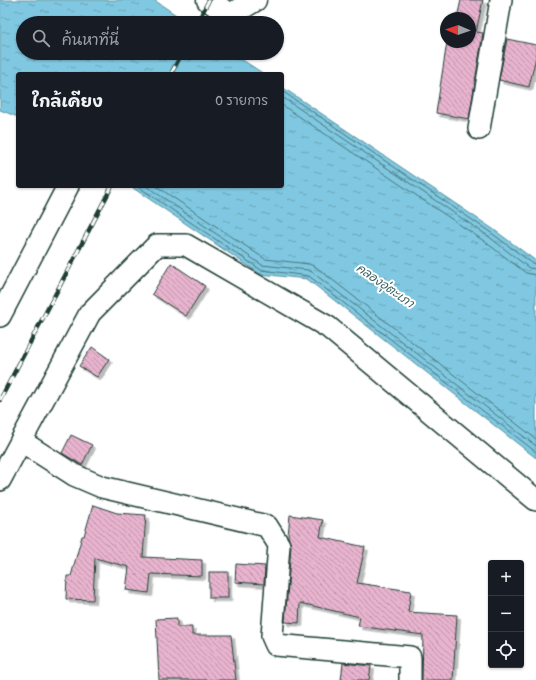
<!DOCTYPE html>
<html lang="th">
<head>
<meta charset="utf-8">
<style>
	body { margin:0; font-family:"Balsamiq Sans","Playpen Sans Thai",sans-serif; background:#242831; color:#f1f3f6 }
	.controls { position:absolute; right:12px; bottom:12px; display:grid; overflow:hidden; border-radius:4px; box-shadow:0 1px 3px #0004 }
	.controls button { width:36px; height:36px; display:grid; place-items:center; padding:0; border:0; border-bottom:1px solid #363941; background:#171b24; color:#f1f3f6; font:20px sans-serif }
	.compass { position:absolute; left:440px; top:12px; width:36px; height:36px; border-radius:50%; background:#171b24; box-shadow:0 1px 3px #0004; rotate:272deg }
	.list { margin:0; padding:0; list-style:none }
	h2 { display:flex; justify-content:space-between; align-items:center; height:52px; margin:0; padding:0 16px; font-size:17px }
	h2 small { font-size:13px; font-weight:400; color:#9ea1a6 }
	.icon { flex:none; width:22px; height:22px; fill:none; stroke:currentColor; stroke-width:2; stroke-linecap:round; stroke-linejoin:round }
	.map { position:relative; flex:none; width:536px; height:680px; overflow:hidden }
	.search { position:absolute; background:#171b24; box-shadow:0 1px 3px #0004; left:16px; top:16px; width:268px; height:44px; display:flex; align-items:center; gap:10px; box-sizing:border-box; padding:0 14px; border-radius:22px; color:#9ea1a6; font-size:15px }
	.panel { position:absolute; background:#171b24; box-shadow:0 1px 3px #0004; left:16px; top:72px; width:268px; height:116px; border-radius:4px }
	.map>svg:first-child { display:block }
</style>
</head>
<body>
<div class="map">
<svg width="536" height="680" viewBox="0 0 536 680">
	<defs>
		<pattern id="water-ripples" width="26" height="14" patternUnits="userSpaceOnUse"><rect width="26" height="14" fill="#80c8e1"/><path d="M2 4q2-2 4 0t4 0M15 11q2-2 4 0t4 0" fill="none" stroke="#68a4b7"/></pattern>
		<pattern id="building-back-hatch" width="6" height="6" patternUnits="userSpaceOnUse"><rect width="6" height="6" fill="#e8b3ce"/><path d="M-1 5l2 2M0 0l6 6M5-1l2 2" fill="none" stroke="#bb93a8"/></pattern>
		<filter id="shadow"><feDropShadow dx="3.5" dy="3.5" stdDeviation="0" flood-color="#0004"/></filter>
	</defs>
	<rect width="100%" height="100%" fill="#fff"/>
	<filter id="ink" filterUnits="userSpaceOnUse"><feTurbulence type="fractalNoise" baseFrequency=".025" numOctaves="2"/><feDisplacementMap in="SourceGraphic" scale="8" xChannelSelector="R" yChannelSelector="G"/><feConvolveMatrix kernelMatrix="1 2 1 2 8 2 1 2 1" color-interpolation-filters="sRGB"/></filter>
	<g filter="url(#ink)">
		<g fill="url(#water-ripples)" stroke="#59909c">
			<path d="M0,0H154L188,23H23V53H232L264,74H18V117L0,110Z"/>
			<path d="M282,87L493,229L536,261V458L307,279L260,274L130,186H282Z"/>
		</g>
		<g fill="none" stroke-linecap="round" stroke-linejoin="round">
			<g stroke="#467579" stroke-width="1">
				<path d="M282,91L490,232L532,263L536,264"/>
				<path d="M282,97L488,236L529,268L536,269"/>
				<path d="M282,105L484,241L526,273L536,275"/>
				<path d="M137,186L261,270L309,276L536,452"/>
				<path d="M146,186L262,265L308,270L312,272L536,446"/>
				<path d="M156,186L265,259L309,264L316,267L536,439"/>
			</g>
		</g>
		<g fill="url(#building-back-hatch)" stroke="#1f3d34" filter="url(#shadow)">
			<path d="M461,0H483L476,32L483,33L469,119L436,113L447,42H470V18H457Z"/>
			<path d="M507,39L536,45V57L529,87L499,80Z"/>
			<path d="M171,263L205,286L186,316L152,294Z"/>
			<path d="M92,347L109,359L97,377L79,366Z"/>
			<path d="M71,435L92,445L82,465L62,453Z"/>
			<path d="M93,505L117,513L146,515L143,557L202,560V576L151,574L149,593L126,590L129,567L95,558L93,600L66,599L67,576H71L82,536H84Z"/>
			<path d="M290,515L323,520L320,537L365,547L357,583L411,591L408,612L457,615L453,680H422L423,635L358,626L360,617L300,603L299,623L285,622L291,546L288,536Z"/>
			<path d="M236,564L265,566L264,584L235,582Z"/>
			<rect x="209" y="572" width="19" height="26"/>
			<path d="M177,618V627H192V635H231L236,680H159L156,619Z"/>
			<path d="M343,663L371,666L369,680H341Z"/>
		</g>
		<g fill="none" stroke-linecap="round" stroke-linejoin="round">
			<g stroke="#1f3d34" stroke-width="24">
				<g id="minor">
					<path d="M479,129L501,0"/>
					<path d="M0,316L68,186"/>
					<path d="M21,441L74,475L102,487L267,526L279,545L272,636L276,645L410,657V680"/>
					<path d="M0,480L90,313L157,245H186L328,327L536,500"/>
				</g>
			</g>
			<g stroke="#1f3d34" stroke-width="25">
				<path id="tertiary" d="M208,0L230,15L255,0"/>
			</g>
			<use href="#minor" stroke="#fff" stroke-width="21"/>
			<use href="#tertiary" stroke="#fff" stroke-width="22"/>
			<g stroke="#1f3d34" stroke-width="4.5">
				<g id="rail">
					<path d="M197,23L209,0"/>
					<path d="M171,74L182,53"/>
					<path d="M0,400L112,186"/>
				</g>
			</g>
			<use href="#rail" stroke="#fff" stroke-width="3" stroke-dasharray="9" stroke-linecap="butt"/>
		</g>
	</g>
	<g text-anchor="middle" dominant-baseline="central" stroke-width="4" stroke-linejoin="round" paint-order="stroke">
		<g font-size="12" font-style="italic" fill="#37605f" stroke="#fff">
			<text transform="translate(385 286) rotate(35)">คลองอุ่ตะเภา</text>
		</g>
	</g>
</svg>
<div class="controls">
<button>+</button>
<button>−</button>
<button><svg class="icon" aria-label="locate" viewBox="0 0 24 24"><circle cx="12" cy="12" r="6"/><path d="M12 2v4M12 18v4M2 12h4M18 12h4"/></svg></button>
</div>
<svg class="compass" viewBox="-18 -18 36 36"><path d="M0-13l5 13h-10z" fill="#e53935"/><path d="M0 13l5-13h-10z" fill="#9ea1a6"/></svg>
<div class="search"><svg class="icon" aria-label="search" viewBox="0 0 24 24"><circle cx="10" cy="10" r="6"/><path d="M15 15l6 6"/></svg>ค้นหาที่นี่</div>
<section class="panel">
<h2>ใกล้เคียง<small>0 รายการ</small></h2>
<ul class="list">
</ul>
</section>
</div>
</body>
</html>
